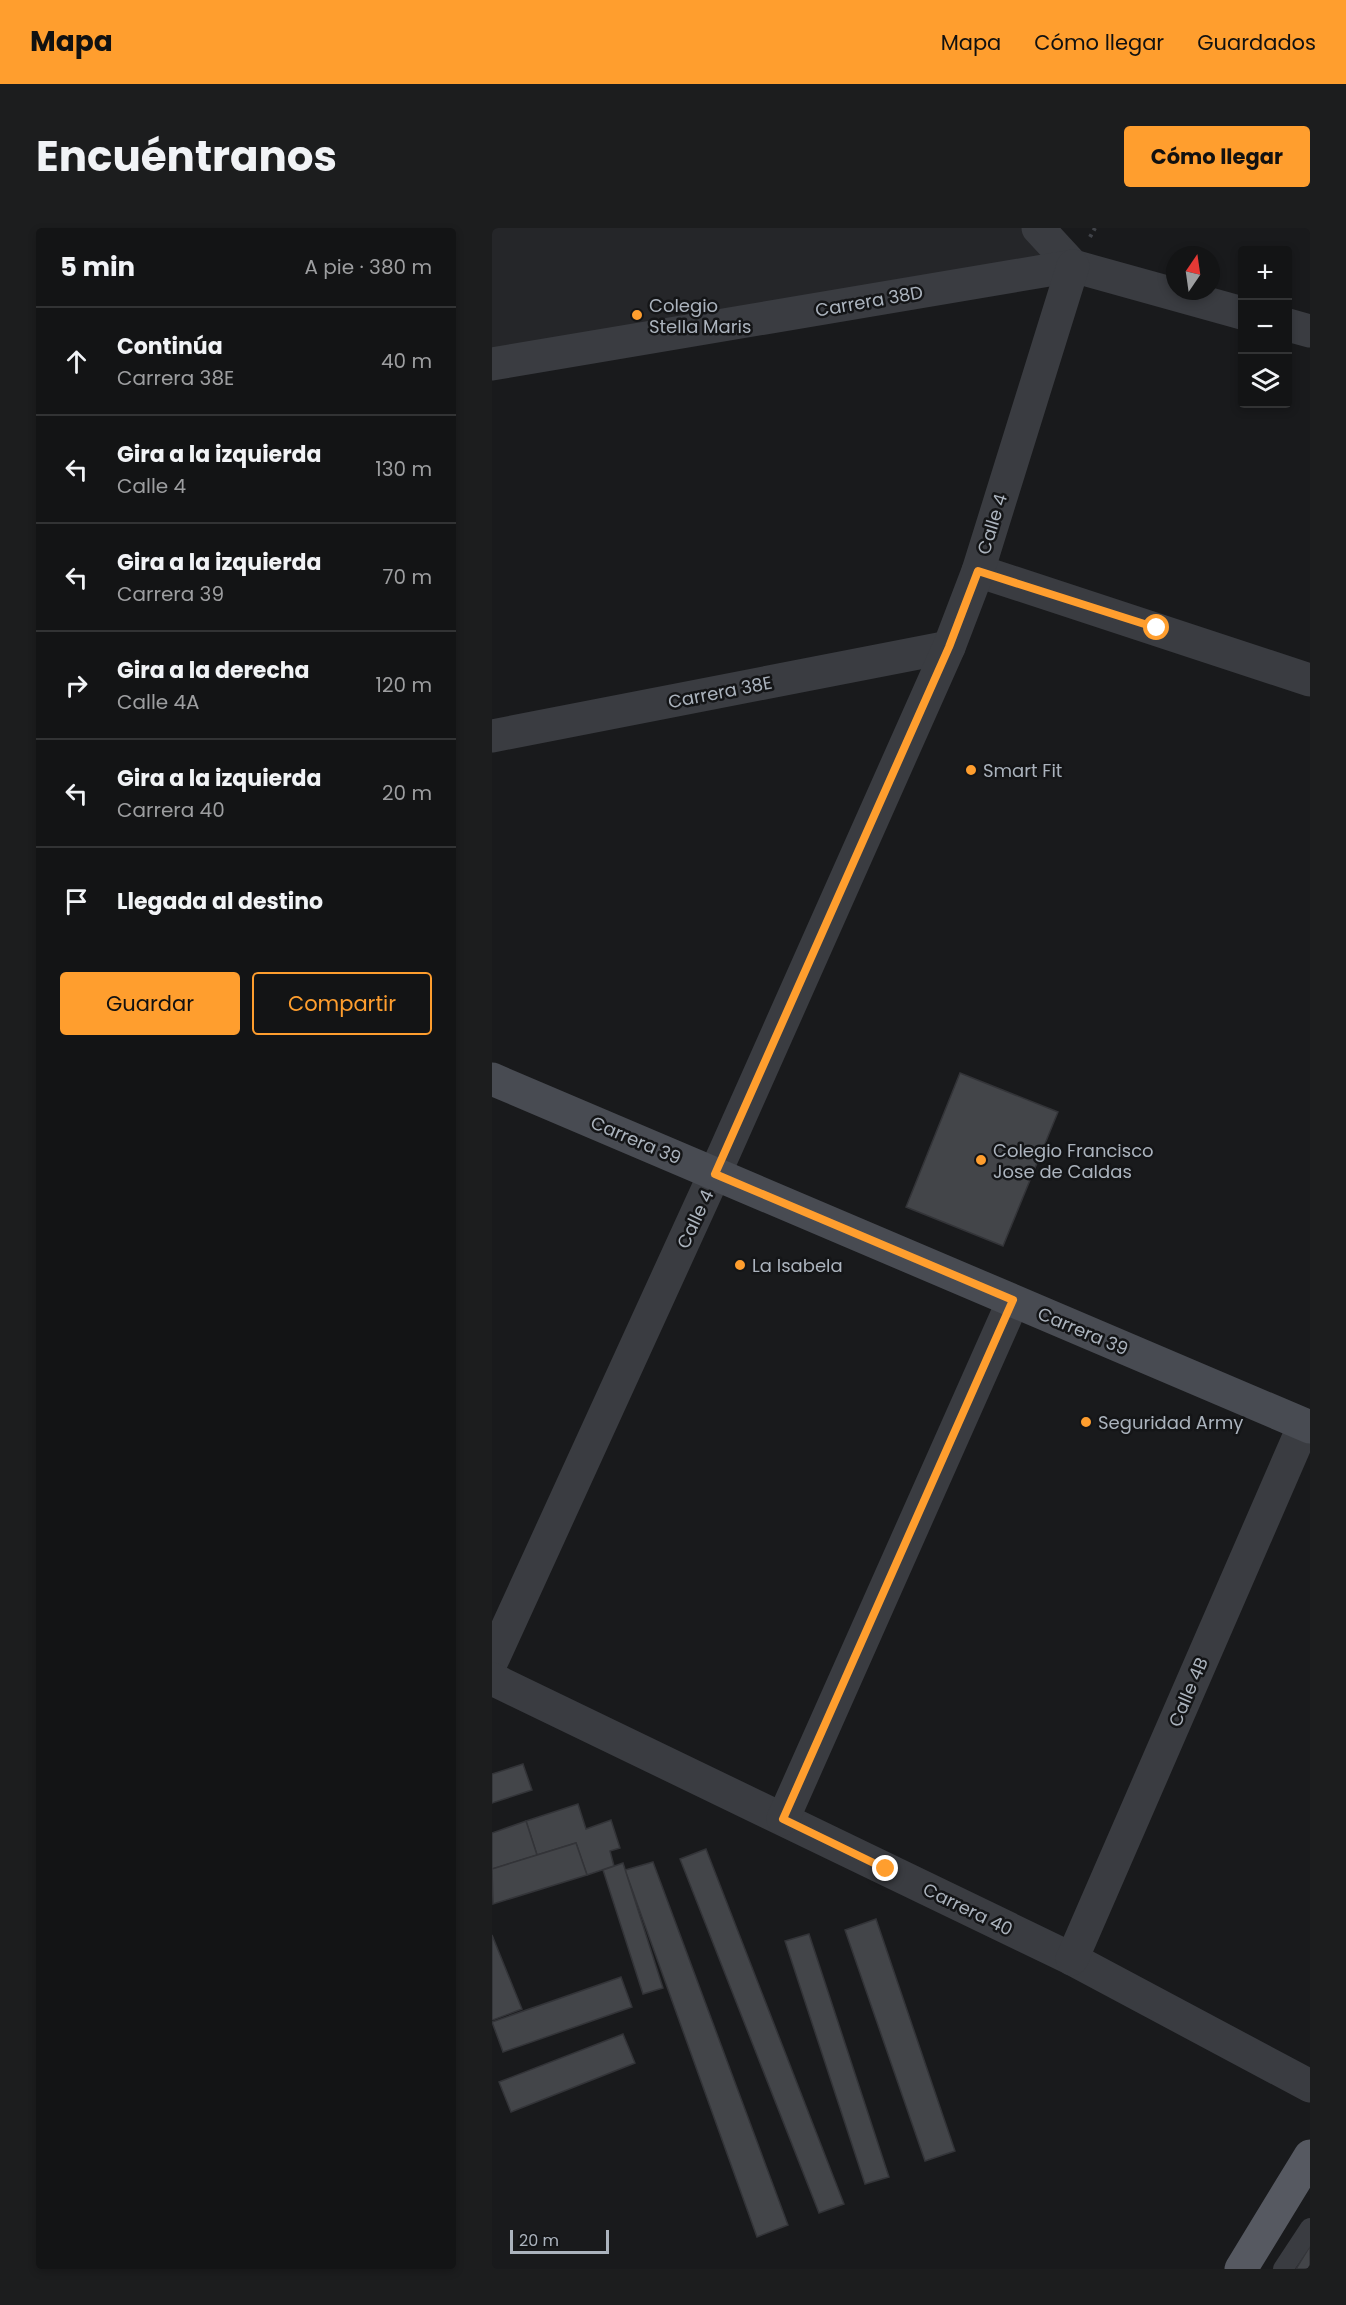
<!DOCTYPE html>
<html lang="es">
<head>
<meta charset="utf-8">
<style>
	body { margin:0; font-family:Poppins,sans-serif; background:#1c1d1e; color:#f1f3f6 }
	.controls { position:absolute; right:18px; top:18px; display:grid; overflow:hidden; border-radius:6px; box-shadow:0 3px 9px #0003 }
	.controls button { width:54px; height:54px; display:grid; place-items:center; padding:0; border:0; border-bottom:2px solid #323334; background:#131415; color:#f1f3f6; font:30px sans-serif }
	.compass { position:absolute; left:674px; top:18px; width:54px; height:54px; border-radius:50%; background:#131415; box-shadow:0 3px 9px #0003; rotate:13deg }
	.scale { position:absolute; left:18px; bottom:15px; width:99px; box-sizing:border-box; padding-left:6px; border:3px solid #abb3bd; border-top:0; font-size:16px; line-height:21px; white-space:nowrap; color:#abb3bd; -webkit-text-stroke:4px #141517; paint-order:stroke }
	.stop { position:absolute; width:18px; height:18px; margin:-14px; border:4px solid #ff9e2e; border-radius:50%; background:#fff }
	.stop.end { background:#ff9e2e; border-color:#fff; box-shadow:0 2px 6px #0008 }
	.list { margin:0; padding:0; list-style:none }
	h2 { display:flex; justify-content:space-between; align-items:center; height:78px; margin:0; padding:0 24px; font-size:26px }
	h2 small { font-size:20px; font-weight:400; color:#9d9ea0 }
	.list li { display:grid; grid-template-columns:39px 1fr auto; gap:18px; align-items:center; box-sizing:border-box; height:108px; padding:0 24px; border-top:2px solid #323334 }
	.list b { display:block; font-size:22px; white-space:nowrap }
	.list p { margin:0; font-size:20px; white-space:nowrap; color:#9d9ea0 }
	.list em { font-size:20px; font-style:normal; color:#9d9ea0 }
	.actions { display:flex; gap:12px; padding:18px 24px }
	.actions a { flex:1; padding:14px 0; border:2px solid #ff9e2e; border-radius:6px; text-align:center; font-size:21px; color:#ff9e2e }
	.actions .main { background:#ff9e2e; color:#111 }
	.icon { flex:none; width:33px; height:33px; fill:none; stroke:currentColor; stroke-width:2; stroke-linecap:round; stroke-linejoin:round }
	.map { position:relative; flex:none; width:818px; height:2041px; overflow:hidden; border-radius:6px }
	header { display:flex; align-items:center; gap:36px; box-sizing:border-box; height:84px; padding:0 30px; background:#ff9e2e; color:#111 }
	header strong { font-size:28px }
	nav { display:flex; gap:33px; margin-inline-start:auto; font-size:21px }
	.intro { display:flex; align-items:center; justify-content:space-between; box-sizing:border-box; height:144px; padding:0 36px }
	h1 { margin:0; font-size:42px }
	.button { padding:15px 27px; border-radius:6px; background:#ff9e2e; color:#111; font-size:21px; font-weight:700 }
	main { display:flex; gap:36px; padding:0 36px }
	aside { flex:1; background:#131415; border-radius:6px; box-shadow:0 3px 9px #0003 }
	.map>svg:first-child { display:block }
</style>
</head>
<body>
<header>
<strong>Mapa</strong>
<nav><a>Mapa</a><a>Cómo llegar</a><a>Guardados</a></nav>
</header>
<div class="intro"><h1>Encuéntranos</h1><a class="button">Cómo llegar</a></div>
<main>
<aside>
<h2>5 min<small>A pie · 380 m</small></h2>
<ul class="list">
<li><svg class="icon" aria-label="ahead" viewBox="0 0 24 24"><path d="M12 20V5M6 11l6-6 6 6"/></svg><div><b>Continúa</b><p>Carrera 38E</p></div><em>40 m</em></li>
<li><svg class="icon" aria-label="left" viewBox="0 0 24 24"><path d="M17 20v-9H6M10 6l-5 5 5 5"/></svg><div><b>Gira a la izquierda</b><p>Calle 4</p></div><em>130 m</em></li>
<li><svg class="icon" aria-label="left" viewBox="0 0 24 24"><path d="M17 20v-9H6M10 6l-5 5 5 5"/></svg><div><b>Gira a la izquierda</b><p>Carrera 39</p></div><em>70 m</em></li>
<li><svg class="icon" aria-label="right" viewBox="0 0 24 24"><path d="M7 20v-9h11M14 6l5 5-5 5"/></svg><div><b>Gira a la derecha</b><p>Calle 4A</p></div><em>120 m</em></li>
<li><svg class="icon" aria-label="left" viewBox="0 0 24 24"><path d="M17 20v-9H6M10 6l-5 5 5 5"/></svg><div><b>Gira a la izquierda</b><p>Carrera 40</p></div><em>20 m</em></li>
<li><svg class="icon" aria-label="arrive" viewBox="0 0 24 24"><path d="M6 21V4h12l-3 4 3 4H6"/></svg><div><b>Llegada al destino</b></div></li>
</ul>
<div class="actions"><a class="main">Guardar</a><a>Compartir</a></div>
</aside>
<div class="map">
<svg width="818" height="2041" viewBox="0 0 818 2041">
	<rect width="100%" height="100%" fill="#191a1c"/>
	<path fill="#252629" d="M0,0H546L581,38L0,136Z"/>
	<g fill="#434549" stroke="#333438" stroke-width="1.5">
		<path d="M468,845L566,884L511,1018L414,979Z"/>
		<path d="M31,1536L40,1562L0,1575V1546Z"/>
		<path d="M86,1576L94,1601L119,1592L128,1620L118,1623L122,1638L95,1647L84,1615L45,1627L34,1593Z"/>
		<path d="M34,1593L45,1627L0,1641V1605Z"/>
		<path d="M84,1615L95,1647L1,1676L0,1641Z"/>
		<path d="M214,1621L352,1976L327,1985L188,1631Z"/>
		<path d="M161,1634L296,1997L265,2009L133,1642Z"/>
		<path d="M131,1635L171,1760L151,1766L111,1642Z"/>
		<path d="M384,1691L463,1923L433,1933L353,1702Z"/>
		<path d="M317,1706L397,1949L373,1956L293,1713Z"/>
		<path d="M0,1707L30,1781L1,1792L0,1791Z"/>
		<path d="M129,1749L140,1779L11,1824L0,1794Z"/>
		<path d="M131,1806L143,1835L19,1884L7,1854Z"/>
		<path d="M818,2018V2041H804Z"/>
	</g>
	<g fill="none" stroke-linecap="round" stroke-linejoin="round">
		<path stroke="#404349" stroke-width="4" stroke-dasharray="3 4.5" stroke-linecap="butt" d="M598,9L603,0"/>
		<path stroke="#3a3c41" stroke-width="20" d="M791,2041L818,2000"/>
		<g stroke="#3a3c41" stroke-width="33">
			<path d="M546,0L581,38"/>
			<path d="M796,97L818,103"/>
			<path d="M0,136L581,38L750,85"/>
			<path d="M486,343L818,452"/>
			<path d="M0,508L457,419"/>
			<path d="M0,1433L233,923L457,419L486,343L581,38"/>
			<path d="M0,1451L580,1731L818,1858"/>
			<path d="M291,1591L521,1073"/>
			<path d="M580,1731L812,1197"/>
		</g>
		<path stroke="#484b52" stroke-width="33" d="M0,851L818,1199"/>
		<path stroke="#565961" stroke-width="33" d="M749,2041L818,1928"/>
	</g>
	<g fill="none" stroke-linecap="round" stroke-linejoin="round">
		<path stroke="#ff9e2e" stroke-width="8" d="M394,1641L291,1591L521,1072L223,946L457,419L486,343L665,400"/>
	</g>
	<g fill="#ff9e2e" stroke="#141517" stroke-width="2">
		<circle cx="145" cy="87" r="6"/>
		<circle cx="479" cy="542" r="6"/>
		<circle cx="489" cy="932" r="6"/>
		<circle cx="248" cy="1037" r="6"/>
		<circle cx="594" cy="1194" r="6"/>
	</g>
	<g text-anchor="middle" dominant-baseline="central" stroke-width="5" stroke-linejoin="round" paint-order="stroke">
		<g font-size="18" fill="#abb3bd" stroke="#141517">
			<text transform="translate(377 73) rotate(-10)">Carrera 38D</text>
			<text transform="translate(500 296) rotate(-73)">Calle 4</text>
			<text transform="translate(228 464) rotate(-11)">Carrera 38E</text>
			<text transform="translate(144 912) rotate(23)">Carrera 39</text>
			<text transform="translate(203 991) rotate(-65)">Calle 4</text>
			<text transform="translate(591 1103) rotate(23)">Carrera 39</text>
			<text transform="translate(696 1464) rotate(-67)">Calle 4B</text>
			<text transform="translate(476 1681) rotate(26)">Carrera 40</text>
		</g>
		<g font-size="18" fill="#abb3bd" stroke="#141517" text-anchor="start">
			<text x="157" y="77">Colegio<tspan x="157" dy="21">Stella Maris</tspan></text>
			<text x="491" y="542">Smart Fit</text>
			<text x="501" y="922">Colegio Francisco<tspan x="501" dy="21">Jose de Caldas</tspan></text>
			<text x="260" y="1037">La Isabela</text>
			<text x="606" y="1194">Seguridad Army</text>
		</g>
	</g>
</svg>
<div class="controls">
<button>+</button>
<button>−</button>
<button><svg class="icon" aria-label="layers" viewBox="0 0 24 24"><path d="M12 4l9 5-9 5-9-5zM3 14l9 5 9-5"/></svg></button>
</div>
<svg class="compass" viewBox="-18 -18 36 36"><path d="M0-13l5 13h-10z" fill="#e53935"/><path d="M0 13l5-13h-10z" fill="#9d9ea0"/></svg>
<div class="scale">20 m</div>
<div class="stop" style="left:665px;top:400px"></div>
<div class="stop end" style="left:394px;top:1641px"></div>
</div>
</main>
</body>
</html>
